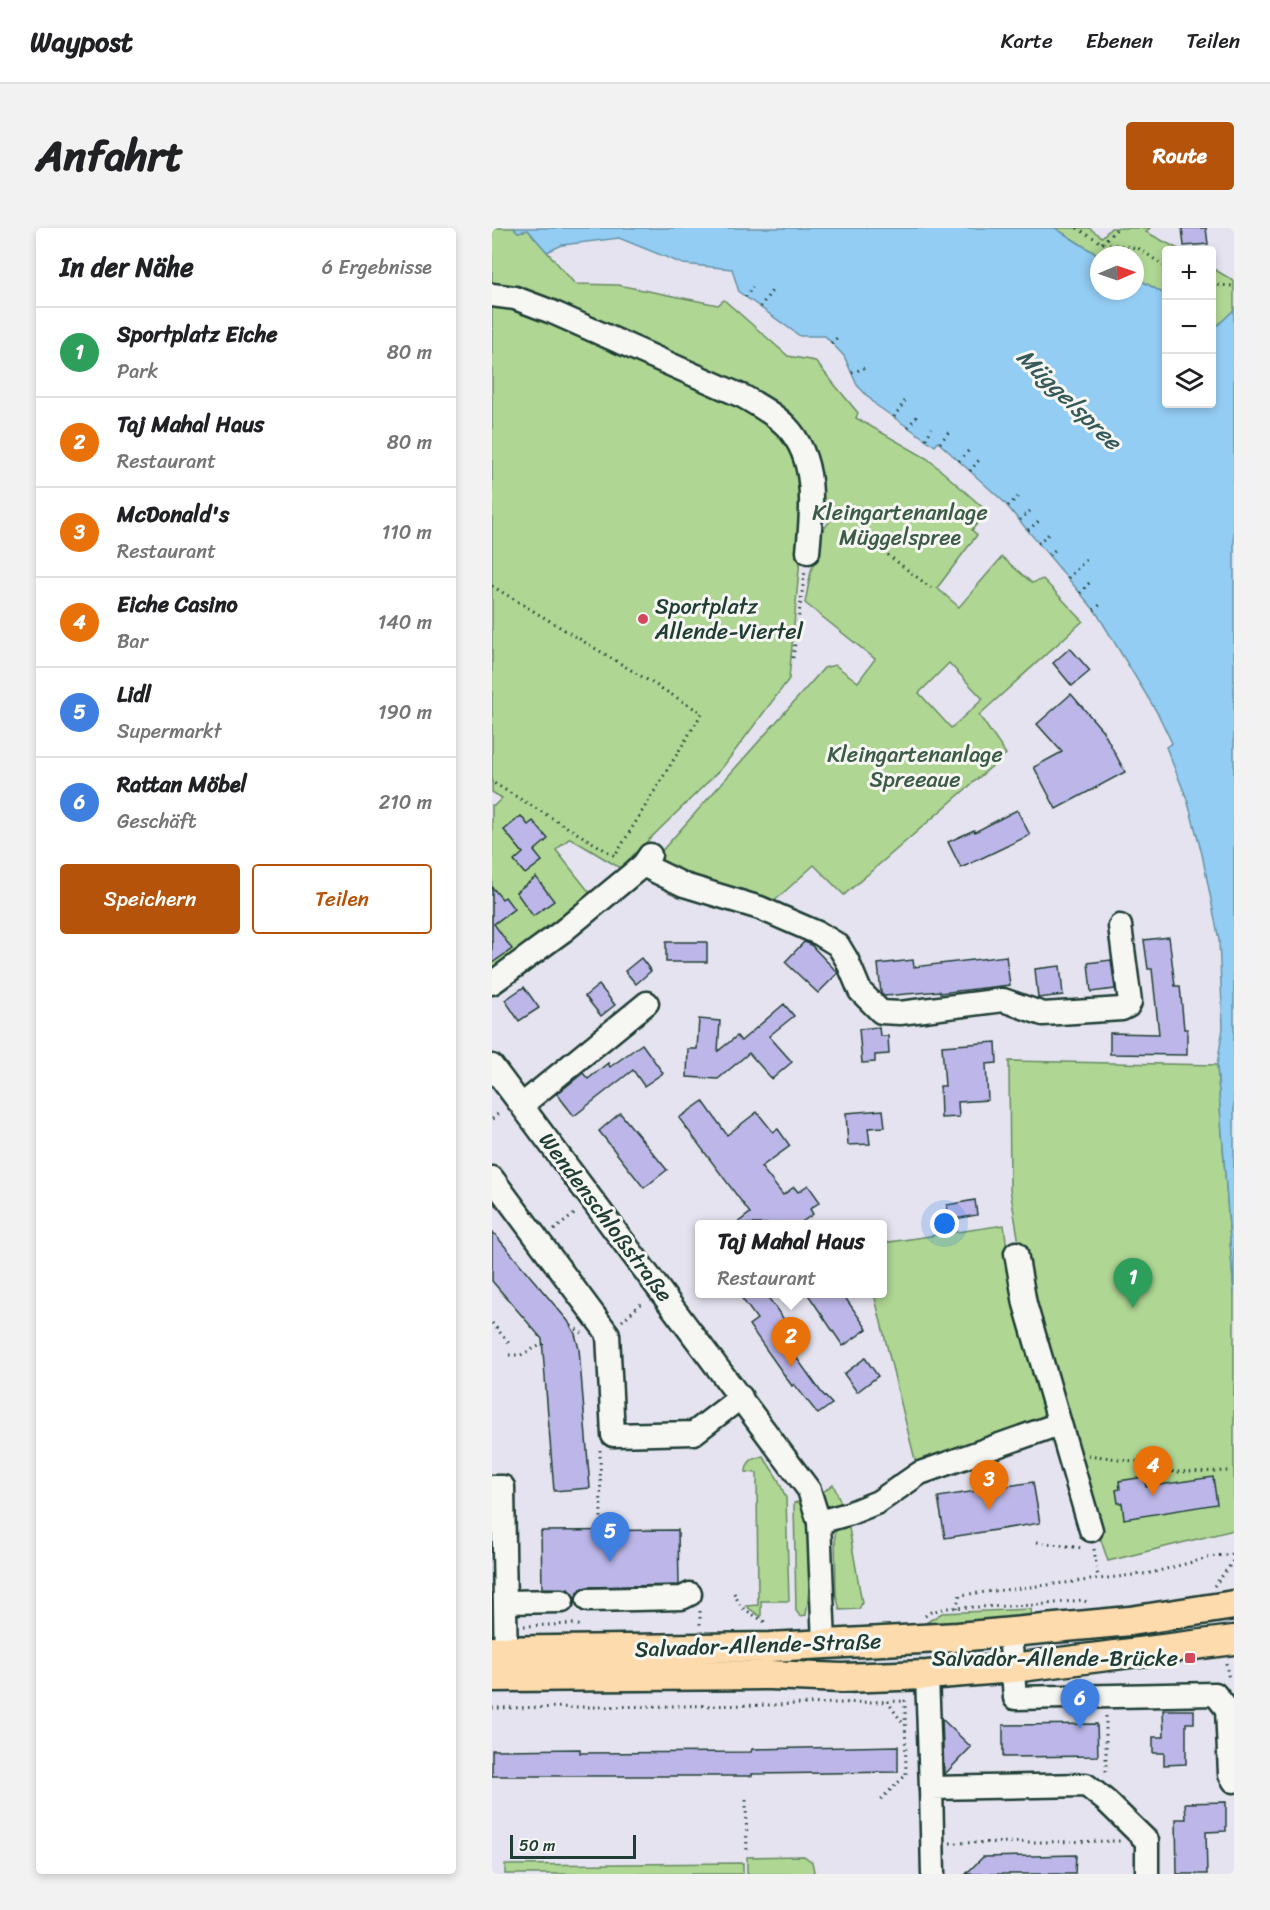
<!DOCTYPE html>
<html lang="de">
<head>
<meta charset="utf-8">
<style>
	body { margin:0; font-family:Sriracha,sans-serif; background:#f2f2f2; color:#202124 }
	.controls { position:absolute; right:18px; top:18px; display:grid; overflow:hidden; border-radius:6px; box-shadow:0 3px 9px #0003 }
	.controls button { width:54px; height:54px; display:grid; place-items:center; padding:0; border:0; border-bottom:2px solid #e0e0e0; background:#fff; color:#202124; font:30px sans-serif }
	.compass { position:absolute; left:598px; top:18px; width:54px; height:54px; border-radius:50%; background:#fff; box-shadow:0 3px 9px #0003; rotate:88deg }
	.scale { position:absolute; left:18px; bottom:15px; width:126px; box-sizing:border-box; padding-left:6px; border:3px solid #1f3d34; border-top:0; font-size:16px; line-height:21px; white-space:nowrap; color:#1f3d34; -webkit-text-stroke:4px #f6f6f2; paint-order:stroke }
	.you { position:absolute; left:453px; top:996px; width:21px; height:21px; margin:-15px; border:4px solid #fff; border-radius:50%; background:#1a73e8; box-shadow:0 0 0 9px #1a73e833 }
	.badge { display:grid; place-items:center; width:39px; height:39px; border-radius:50%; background:#b45309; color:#fff; font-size:20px; font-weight:700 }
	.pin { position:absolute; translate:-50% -50px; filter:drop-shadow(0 2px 3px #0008) }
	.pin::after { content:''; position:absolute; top:32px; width:21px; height:18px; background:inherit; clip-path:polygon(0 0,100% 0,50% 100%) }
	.popup { position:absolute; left:203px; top:992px; width:192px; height:78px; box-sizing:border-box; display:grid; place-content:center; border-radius:6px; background:#fff; filter:drop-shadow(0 2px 4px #0005); font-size:20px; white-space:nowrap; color:#757577 }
	.popup b { font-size:22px; color:#202124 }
	.popup::after { content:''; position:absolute; left:50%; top:100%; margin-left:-12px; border:12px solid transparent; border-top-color:#fff }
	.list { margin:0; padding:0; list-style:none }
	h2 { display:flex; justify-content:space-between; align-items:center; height:78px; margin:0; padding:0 24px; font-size:26px }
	h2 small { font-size:20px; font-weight:400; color:#757577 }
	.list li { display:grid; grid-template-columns:39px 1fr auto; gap:18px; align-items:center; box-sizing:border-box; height:90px; padding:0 24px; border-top:2px solid #e0e0e0 }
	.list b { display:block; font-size:22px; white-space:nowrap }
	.list p { margin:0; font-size:20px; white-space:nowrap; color:#757577 }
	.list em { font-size:20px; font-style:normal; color:#757577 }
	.actions { display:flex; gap:12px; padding:18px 24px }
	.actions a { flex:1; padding:14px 0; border:2px solid #b45309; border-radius:6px; text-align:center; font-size:21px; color:#b45309 }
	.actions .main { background:#b45309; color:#fff }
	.icon { flex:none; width:33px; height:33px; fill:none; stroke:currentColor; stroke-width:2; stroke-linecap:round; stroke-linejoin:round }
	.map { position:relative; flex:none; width:742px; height:1646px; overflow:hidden; border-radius:6px }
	header { display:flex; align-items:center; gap:36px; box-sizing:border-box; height:84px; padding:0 30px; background:#fff; border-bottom:2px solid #e0e0e0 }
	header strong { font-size:28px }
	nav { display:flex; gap:33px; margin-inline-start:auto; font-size:21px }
	.intro { display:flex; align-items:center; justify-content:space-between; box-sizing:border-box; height:144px; padding:0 36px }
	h1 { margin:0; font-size:42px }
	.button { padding:15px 27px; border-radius:6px; background:#b45309; color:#fff; font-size:21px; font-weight:700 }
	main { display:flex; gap:36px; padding:0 36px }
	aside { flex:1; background:#fff; border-radius:6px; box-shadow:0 3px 9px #0003 }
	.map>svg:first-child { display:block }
</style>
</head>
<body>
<header>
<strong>Waypost</strong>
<nav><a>Karte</a><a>Ebenen</a><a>Teilen</a></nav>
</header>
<div class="intro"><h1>Anfahrt</h1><a class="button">Route</a></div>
<main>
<aside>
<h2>In der Nähe<small>6 Ergebnisse</small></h2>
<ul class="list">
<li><span class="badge" style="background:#2e9e5b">1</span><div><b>Sportplatz Eiche</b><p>Park</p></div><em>80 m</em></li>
<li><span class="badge" style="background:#e8710a">2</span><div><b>Taj Mahal Haus</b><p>Restaurant</p></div><em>80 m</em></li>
<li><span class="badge" style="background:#e8710a">3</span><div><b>McDonald's</b><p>Restaurant</p></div><em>110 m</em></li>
<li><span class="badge" style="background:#e8710a">4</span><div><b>Eiche Casino</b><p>Bar</p></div><em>140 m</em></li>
<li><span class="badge" style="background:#3f7fe0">5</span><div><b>Lidl</b><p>Supermarkt</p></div><em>190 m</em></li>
<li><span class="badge" style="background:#3f7fe0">6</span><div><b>Rattan Möbel</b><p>Geschäft</p></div><em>210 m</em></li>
</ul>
<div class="actions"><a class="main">Speichern</a><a>Teilen</a></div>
</aside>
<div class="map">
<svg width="742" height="1646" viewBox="0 0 742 1646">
	<rect width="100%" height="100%" fill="#e5e3ef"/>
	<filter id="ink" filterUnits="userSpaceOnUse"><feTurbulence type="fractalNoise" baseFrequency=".0167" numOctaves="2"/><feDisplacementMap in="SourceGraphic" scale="12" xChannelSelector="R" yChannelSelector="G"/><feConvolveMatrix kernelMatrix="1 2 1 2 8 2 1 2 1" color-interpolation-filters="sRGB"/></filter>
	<g filter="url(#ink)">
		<g fill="#afd693" stroke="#678a64" stroke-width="1.5" fill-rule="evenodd">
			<path d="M0,0H22L26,4L36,2L83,56L126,57L226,77L232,72L296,128L323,133L366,185L364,190L436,231L495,283L480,302L485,307L445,360L467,379L510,329L540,355L551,351L591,393L487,487L514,526L352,667L322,637L279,676L223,659L171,636L167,626L332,440L343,437L366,454L383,431L313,375L319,343L329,316L325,310L341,289L325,277L296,190L0,56ZM457,435L491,471L459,500L427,465Z"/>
			<path d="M563,0H597L610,9L619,0H658L654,4L688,22H674V67L643,49V27L607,28Z"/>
			<path d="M720,40L742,53V82L726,97L720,93Z"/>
			<path d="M0,75H29L290,195L312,243L308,331L297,451L230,540L128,640L78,610L64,622L102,670L0,747V577H3L10,570L0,564Z"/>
			<path d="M517,833L725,837L742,1066V1302L616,1333L601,1288L530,1033L518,961Z"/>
			<path d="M512,997L522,1080L557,1191L424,1236L382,1066H391V1015Z"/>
			<path d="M271,1228L286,1251L294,1270L297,1373H269V1389L254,1378L266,1377L265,1245L254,1244C255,1232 260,1231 271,1228Z"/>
			<path d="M341,1256L351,1279L336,1280L329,1266Z"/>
			<path d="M309,1273C319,1300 319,1358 314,1387L308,1388L304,1383L302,1275Z"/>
			<path d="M356,1294L370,1375L367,1381L348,1382L344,1367L343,1304Z"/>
			<path d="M539,1381L540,1389L427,1399L450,1385Z"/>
			<path d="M312,1628L320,1634L322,1643L320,1646H255V1629Z"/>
			<path d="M251,1635V1646H13V1637Z"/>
		</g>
		<path fill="#94cdf4" stroke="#6593a7" stroke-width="1.5" d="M22,0H563L607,28V63H643V49L674,67V176H720V93L726,97L742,82V1066L725,837L731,800L727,712L710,626L695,571L674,519L680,515L666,486L604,384L511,273L446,214L443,218L384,177L365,157L352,128L333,108H308L247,64L240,41L191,36L127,10L70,17L55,24L36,2L26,4Z"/>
		<g fill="#bcb7e8" stroke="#1f3d34" stroke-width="1.5">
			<path d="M690,0H714L716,16L692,18Z"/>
			<path d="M578,420L598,443L580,458L561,435Z"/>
			<path d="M579,466L611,503L633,544L564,581L542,539L570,524L545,496Z"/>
			<path d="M525,582L538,607L469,640L456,614L482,602L483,604Z"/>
			<path d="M29,588L36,597L41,593L56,611L42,623L50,633L33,646L22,633L31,625L12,602Z"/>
			<path d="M44,649L62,673L41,688L24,664Z"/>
			<path d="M0,659L10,671L13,669L22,681L2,696L20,721L0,735Z"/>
			<path d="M677,709L683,758H688L692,801H695V827L618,826V805L667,806L660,741H656L652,712Z"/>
			<rect x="174" y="714" width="41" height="20"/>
			<path d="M312,714L318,716L346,745L326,765L293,734Z"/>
			<path d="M514,728L518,757L448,765V763L392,768L389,765L386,736L421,732L422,739Z"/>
			<path d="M149,730L159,743L144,756L133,743Z"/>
			<path d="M619,732L623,761L599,764L596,735Z"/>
			<path d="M568,738L571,767L546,770L543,741Z"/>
			<path d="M107,757L123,777L109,788L93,768Z"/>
			<path d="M32,759L47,780L27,793L13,772Z"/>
			<path d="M292,776L302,788L277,808L300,834L280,851L257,825L226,851L195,849L196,821H205L207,791L228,793L226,823L245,808L249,813Z"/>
			<path d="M387,799L388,808H396L397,826L383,827V834L370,835L367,801Z"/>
			<path d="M504,814L505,835L494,836L496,872L466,874L467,889L449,890L448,858H453L450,818Z"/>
			<path d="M150,816L171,845L152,858L141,842L82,888L65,866L91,845L96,851L116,835L118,839Z"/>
			<path d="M211,873L235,907L265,884L281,904L286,901L298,918L269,939L291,967L302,959L306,964L316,957L328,974L318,981L321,986L307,996H244L258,985L187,890Z"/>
			<path d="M391,882L393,899L376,900L378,916L356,917L354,885Z"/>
			<path d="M128,885L175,942L152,960L107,903Z"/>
			<path d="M483,972L485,987L457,992L455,977Z"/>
			<path d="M0,1003L76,1093L83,1106L87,1121L98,1260L62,1263L50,1111L0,1053Z"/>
			<path d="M246,1065H273L296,1097L286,1104L329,1164L340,1176L326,1186L302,1156L300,1158L257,1097L265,1091Z"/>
			<path d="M315,1065H350L375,1101L351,1118Z"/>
			<path d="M373,1130L386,1148L365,1164L352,1146Z"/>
			<path d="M652,1249L654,1259L721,1249L725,1276L632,1291L630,1275H626L624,1262L628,1261L627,1253Z"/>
			<path d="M541,1254L548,1295L453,1310L446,1269Z"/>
			<path d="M186,1302L187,1357L96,1359L89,1361L83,1370L76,1361L50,1360L49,1303Z"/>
			<path d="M671,1482H702V1495H694V1536L672,1537V1525H661V1509H672Z"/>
			<path d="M450,1491L479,1519L453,1546H452Z"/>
			<path d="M605,1496L606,1528L511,1529V1497Z"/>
			<path d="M406,1518V1544L260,1546V1548H0V1522L88,1521V1525L259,1524L260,1521Z"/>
			<path d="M734,1574V1603L714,1604L715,1646H685L684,1591H694L693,1575Z"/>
			<path d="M584,1627L583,1646H474L491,1629Z"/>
		</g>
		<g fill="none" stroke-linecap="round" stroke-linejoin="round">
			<g stroke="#1f3d34" stroke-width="27">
				<g id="minor">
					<path d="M0,67L23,70L60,84L252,169C266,177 282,186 294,198C326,231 320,282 316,324"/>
					<path d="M151,637L192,657L268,680L328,706L346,717L355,732L368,763L389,784L408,785L511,772L551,786L630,781L636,778L638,774L628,698"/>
					<path d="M0,755L71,703L151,637L158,627"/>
					<path d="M0,838L317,1262L327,1294L332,1416"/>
					<path d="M30,877L155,775"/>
					<path d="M0,950L116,1106L121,1207L202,1205L249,1169"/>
					<path d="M524,1025L533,1076L599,1302"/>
					<path d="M0,1259H11L14,1439"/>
					<path d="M327,1294L356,1286L386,1274L428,1245L567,1196"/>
					<path d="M96,1372L190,1370L198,1366"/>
					<path d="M13,1374L70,1373"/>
					<path d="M518,1405L523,1470L723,1466L735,1481L738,1546L742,1553"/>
					<path d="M435,1447L439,1560"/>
					<path d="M441,1646L439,1560L594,1557L614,1573L655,1613V1646"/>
				</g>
			</g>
			<g stroke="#1f3d34" stroke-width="33">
				<g id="major">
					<path d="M0,1423L278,1419L466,1409L638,1393L742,1377"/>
					<path d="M0,1449L278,1447L350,1450L435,1447L521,1440L742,1412"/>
				</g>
			</g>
			<g stroke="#1f3d34" stroke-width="3" stroke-dasharray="1.5 4.5" stroke-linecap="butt">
				<path d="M585,0L610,15L646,20L674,39"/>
				<path d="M610,15L626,0"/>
				<path d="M720,57L742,58"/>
				<path d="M253,69L261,59"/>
				<path d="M268,79L282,60"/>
				<path d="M339,115L347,108"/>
				<path d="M360,145L372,140"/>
				<path d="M402,189L413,173"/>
				<path d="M416,199L425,188"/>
				<path d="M434,211L440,200"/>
				<path d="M448,215L459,201"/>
				<path d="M467,233L479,220"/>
				<path d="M478,243L487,232"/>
				<path d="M516,278L526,269"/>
				<path d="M528,292L538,283"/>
				<path d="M536,302L547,293"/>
				<path d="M546,315L559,304"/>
				<path d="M391,323L439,360"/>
				<path d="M557,327L565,320"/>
				<path d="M576,350L594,332"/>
				<path d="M0,358L210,485L123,628L0,554"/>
				<path d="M588,365L600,352"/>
				<path d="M602,382L610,375"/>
				<path d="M301,430L313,343"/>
				<path d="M0,891L6,886"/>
				<path d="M62,1002L85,984"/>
				<path d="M130,1093L150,1075"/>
				<path d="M0,1095L17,1115"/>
				<path d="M79,1098L90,1105"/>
				<path d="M17,1127H29L53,1115"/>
				<path d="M108,1222L109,1292"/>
				<path d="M596,1227L656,1235L673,1233L681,1244L738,1243"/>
				<path d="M545,1314L590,1320"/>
				<path d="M602,1321L606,1350"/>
				<path d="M722,1358L740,1335L742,1328"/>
				<path d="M242,1365L249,1379L276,1396"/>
				<path d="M464,1380L468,1367L659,1345L723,1328L742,1326"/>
				<path d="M208,1383V1397"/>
				<path d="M433,1388L439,1384L454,1380L545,1377L590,1372L595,1374"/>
				<path d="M32,1398L81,1396L91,1398"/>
				<path d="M734,1435L737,1452"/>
				<path d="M395,1473L412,1497"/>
				<path d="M0,1480L279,1477L413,1473"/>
				<path d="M614,1488V1547"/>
				<path d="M389,1571L414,1547L413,1473L415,1470"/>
				<path d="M254,1572L255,1626"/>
				<path d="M458,1615L629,1613"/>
			</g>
			<use href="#minor" stroke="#f6f6f2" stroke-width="22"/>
			<use href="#major" stroke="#fedbac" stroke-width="28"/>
		</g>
	</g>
	<g fill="#d1495b" stroke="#f6f6f2" stroke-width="2">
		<circle cx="151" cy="391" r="6"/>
		<rect x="692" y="1424" width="12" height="12" rx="3"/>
	</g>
	<g text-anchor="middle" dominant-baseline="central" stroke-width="6" stroke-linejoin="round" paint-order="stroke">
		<g font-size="22" fill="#3c5c47" stroke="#f6f6f2">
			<text x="408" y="284">Kleingartenanlage<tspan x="408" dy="25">Müggelspree</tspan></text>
			<text x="423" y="526">Kleingartenanlage<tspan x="423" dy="25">Spreeaue</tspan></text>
		</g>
		<g font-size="22" fill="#1f3d34" stroke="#f6f6f2" text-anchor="start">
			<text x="163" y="378">Sportplatz<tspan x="163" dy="25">Allende-Viertel</tspan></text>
			<text x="686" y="1430" text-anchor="end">Salvador-Allende-Brücke</text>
		</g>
		<g font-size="22" fill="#1f3d34" stroke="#f6f6f2">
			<text transform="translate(114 989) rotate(53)">Wendenschloßstraße</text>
			<text transform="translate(266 1417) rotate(-2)">Salvador-Allende-Straße</text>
		</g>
		<g font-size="24" font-style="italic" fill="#365a5a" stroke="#f6f6f2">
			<text transform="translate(577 171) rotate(44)">Müggelspree</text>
		</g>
	</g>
</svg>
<div class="controls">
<button>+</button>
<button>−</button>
<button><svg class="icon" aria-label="layers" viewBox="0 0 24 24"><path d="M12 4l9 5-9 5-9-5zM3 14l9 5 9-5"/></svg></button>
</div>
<svg class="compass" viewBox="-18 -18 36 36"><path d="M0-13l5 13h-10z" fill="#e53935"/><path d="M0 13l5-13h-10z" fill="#757577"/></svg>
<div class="scale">50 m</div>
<div class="you"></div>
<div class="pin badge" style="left:641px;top:1080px;background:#2e9e5b">1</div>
<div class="pin badge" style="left:299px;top:1139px;background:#e8710a">2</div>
<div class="popup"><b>Taj Mahal Haus</b>Restaurant</div>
<div class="pin badge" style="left:497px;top:1282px;background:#e8710a">3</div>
<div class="pin badge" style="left:661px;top:1268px;background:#e8710a">4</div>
<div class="pin badge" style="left:118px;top:1334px;background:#3f7fe0">5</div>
<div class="pin badge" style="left:588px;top:1501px;background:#3f7fe0">6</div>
</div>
</main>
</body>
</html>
